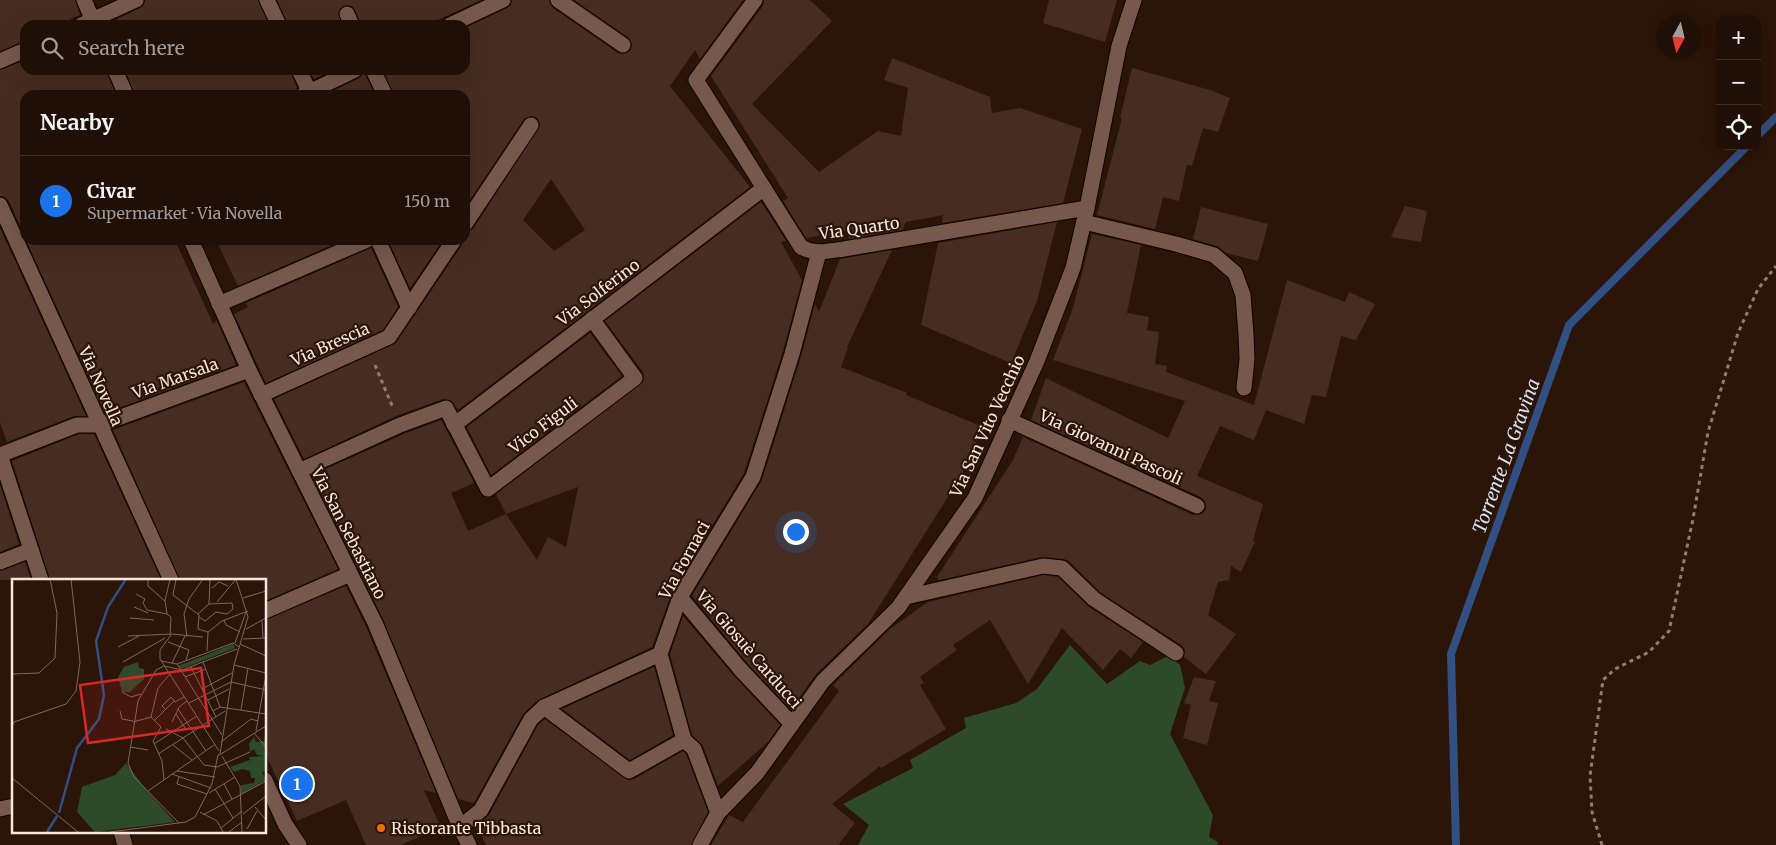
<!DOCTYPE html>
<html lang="en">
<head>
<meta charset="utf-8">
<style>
	body { margin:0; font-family:Merriweather,serif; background:#281810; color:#f1f3f6 }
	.controls { position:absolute; right:15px; top:15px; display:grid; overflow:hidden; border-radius:10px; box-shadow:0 5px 20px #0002 }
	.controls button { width:45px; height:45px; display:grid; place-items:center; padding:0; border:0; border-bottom:1px solid #3d2f28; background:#200f06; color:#f1f3f6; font:25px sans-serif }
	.compass { position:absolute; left:1656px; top:15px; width:45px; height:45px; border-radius:50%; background:#200f06; box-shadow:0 5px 20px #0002; rotate:188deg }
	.you { position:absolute; left:795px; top:531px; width:18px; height:18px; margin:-12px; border:4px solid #fff; border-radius:50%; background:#1a73e8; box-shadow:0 0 0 8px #1a73e833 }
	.badge { display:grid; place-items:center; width:32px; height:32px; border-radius:50%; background:#1a73e8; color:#fff; font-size:16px; font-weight:700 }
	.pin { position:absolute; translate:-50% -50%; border:2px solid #fff; box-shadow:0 1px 5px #0006 }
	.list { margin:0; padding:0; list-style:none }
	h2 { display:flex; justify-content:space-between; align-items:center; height:65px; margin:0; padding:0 20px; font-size:21px }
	h2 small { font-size:16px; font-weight:400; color:#a29c9b }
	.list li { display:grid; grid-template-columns:32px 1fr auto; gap:15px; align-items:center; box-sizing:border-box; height:90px; padding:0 20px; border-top:1px solid #3d2f28 }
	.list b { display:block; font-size:19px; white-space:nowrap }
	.list p { margin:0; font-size:16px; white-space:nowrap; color:#a29c9b }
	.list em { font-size:16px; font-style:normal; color:#a29c9b }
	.icon { flex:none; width:28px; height:28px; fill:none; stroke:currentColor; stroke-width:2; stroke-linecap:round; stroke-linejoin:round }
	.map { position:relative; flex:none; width:1776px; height:845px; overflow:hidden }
	.search { position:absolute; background:#200f06; box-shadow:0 5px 20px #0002; left:20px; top:20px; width:450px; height:55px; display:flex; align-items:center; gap:12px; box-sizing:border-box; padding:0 18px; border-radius:15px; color:#a29c9b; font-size:19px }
	.panel { position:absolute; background:#200f06; box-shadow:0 5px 20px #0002; left:20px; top:90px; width:450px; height:155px; border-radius:15px }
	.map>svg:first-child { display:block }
</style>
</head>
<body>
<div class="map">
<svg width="1776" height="845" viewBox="0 0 1776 845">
	<rect width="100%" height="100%" fill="#2b1408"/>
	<path fill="#2e4b29" d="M1070,645L1107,684L1140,661L1150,665L1168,656L1180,665L1185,688L1170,734L1213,815L1209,837L1218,842L1217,845H858L869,825L843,804L913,768L910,760L966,728L964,718L1016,703L1037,689Z"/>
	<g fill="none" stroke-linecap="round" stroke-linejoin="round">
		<g stroke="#324f82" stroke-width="8">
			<path d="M1757,136L1776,117"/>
			<path d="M1456,845L1451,654L1569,325L1747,146"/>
		</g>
	</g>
	<g fill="#472d21" fill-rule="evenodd">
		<path d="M0,0H75L80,15L56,25H25V41L0,51Z"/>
		<path d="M145,0H258L269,25H118L115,20L140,8L144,5Z"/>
		<path d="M277,0H481L427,25H361L355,10L352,6L347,5L343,6L338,13L342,25H288Z"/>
		<path d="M512,0H549L553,8L618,53L623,54L631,50L632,45L629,38L574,0H743L700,59L695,50L670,86L750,187L458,410L452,401L443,399L396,416L304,459L274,399L396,343L462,245L463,240H465V233L473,229L540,126L539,120L536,117L531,116L524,119L465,207V95H394L383,70H465V28L507,8L511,5ZM551,179L585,230L554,251L523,220Z"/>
		<path d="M764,0H810L832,21L752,104L819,172L878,131L901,136L908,88L884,80L892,58L990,97L992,113L1020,108L1082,129L1063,203L942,223L943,215L906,222L902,230L848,239L852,230L806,238L783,201L788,198L711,76L763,6Z"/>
		<path d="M1049,0H1117L1105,42L1043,23Z"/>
		<path d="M25,60V70H106L116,95H25V237L9,201L5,197L0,196V70Z"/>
		<path d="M1132,68L1210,90L1230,98L1218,132L1203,128L1192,166L1187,165L1179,201L1163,197L1155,229L1097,215L1122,118H1120Z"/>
		<path d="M125,70H290L297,88L294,95H135Z"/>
		<path d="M309,70H333L314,79Z"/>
		<path d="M364,72L375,95H325L359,78Z"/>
		<path d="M761,202L786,241L781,242L802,280L783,351L744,473L672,592L652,647L538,700L523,714L474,803L458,799L383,619L312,475L404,434L441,420L474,483L451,493L468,531L506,514L496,494L643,382L644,377L643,372L605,321ZM578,487L566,547L548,537L537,560L506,514Z"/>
		<path d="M1405,206L1427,211L1421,242L1391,237Z"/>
		<path d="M1201,207L1268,224L1258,261L1226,253L1217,246L1193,239Z"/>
		<path d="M1057,222L1037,301L1011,363L921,325L938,243Z"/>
		<path d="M0,228L86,416H74L7,442L0,422Z"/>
		<path d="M1092,234L1141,245L1127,313L1149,317L1147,330L1159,332L1155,364L1167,366L1166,372L1254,405L1287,280L1345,302L1349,292L1375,304L1356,340L1341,336L1326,397L1312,395L1304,424L1266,410L1254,440L1220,426L1197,476L1263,504L1253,541L1255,542L1241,572L1231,566L1229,580L1218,582L1208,615L1236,634L1206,674L1184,657L1185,649L1181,645L1100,592L1069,561L1064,559L1041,557L939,580L937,577L1013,460L1023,437L1193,515L1202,514L1206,509L1205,501L1201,497L1031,420L1046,378L1168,438L1185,401L1053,360L1073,308Z"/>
		<path d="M26,240H175L213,324L217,321L236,365L105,413Z"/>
		<path d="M216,240H343L238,286Z"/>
		<path d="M388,240H443L410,288Z"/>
		<path d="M371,248L398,307L383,330L266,383L234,314L248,307L246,303Z"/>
		<path d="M892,250L847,347L848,348L841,367L907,393L906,395L983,427L961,476L868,624L816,674L791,709L748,664L692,596L762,480L801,357L815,304L819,312L840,259Z"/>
		<path d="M590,333L622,376L491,475L467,427Z"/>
		<path d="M244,382L338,569L265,601V580H180L113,430Z"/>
		<path d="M79,434H94L161,580H50L12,461Z"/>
		<path d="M0,485L19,544L0,552Z"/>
		<path d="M25,562L31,580H0V571Z"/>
		<path d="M1044,575L1058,577L1089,607L1143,642L1131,658L1120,649L1103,670L1062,628L1028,684L990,620L953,645L957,650L920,677L924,683L920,685L946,729L881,768L880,766L832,804L855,823L838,845H711L729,815L743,822L839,691L833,685L890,629L928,602Z"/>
		<path d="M346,586L366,627L436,793L424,790L441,828L400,845H366L346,800L297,821L265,753V620Z"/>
		<path d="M683,616L734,676L780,725L769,741L718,786L703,746L692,735L670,654Z"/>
		<path d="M654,667L673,735L630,760L562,709Z"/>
		<path d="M1194,677L1216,681L1209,701L1218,703L1207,745L1183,738L1191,705L1184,703Z"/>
		<path d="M545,719L628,780L634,779L683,751L686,754L708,812L691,845H486L478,828L480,823L489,815L538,725Z"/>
	</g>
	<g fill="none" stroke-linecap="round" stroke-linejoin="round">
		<g stroke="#120100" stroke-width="17">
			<g id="street">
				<path d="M84,0L95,25"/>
				<path d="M267,0L279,25"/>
				<path d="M558,0L623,45"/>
				<path d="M755,0L696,80L801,247C814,255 829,251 844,249L1087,208"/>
				<path d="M347,14L352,25"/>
				<path d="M81,25L136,0"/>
				<path d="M450,25L503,0"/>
				<path d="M0,61L25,50"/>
				<path d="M115,70L126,95"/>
				<path d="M299,70L311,95"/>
				<path d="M373,70L385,95"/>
				<path d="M303,95L355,70"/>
				<path d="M0,205L171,580"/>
				<path d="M1084,222L1176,244L1214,255L1235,273L1243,295L1246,334L1247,359L1244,388"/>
				<path d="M465,224L531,125"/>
				<path d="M191,240L249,370L375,623L460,827L469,845"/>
				<path d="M378,240L409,308"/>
				<path d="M219,304L367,240"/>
				<path d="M261,395L389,337L454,240"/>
				<path d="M1009,420L1197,506"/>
				<path d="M454,425L764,188"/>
				<path d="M0,455L77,425H99L249,370"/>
				<path d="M0,455L41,580"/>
				<path d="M299,471L400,425L446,408L488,489L635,378L592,319"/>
				<path d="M0,562L31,550"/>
				<path d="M680,597L741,670L792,724"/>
				<path d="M906,597L1043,566L1062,568L1094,599L1176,653"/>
				<path d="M265,611L350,574"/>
				<path d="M660,654L684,740L694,749L718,813"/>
				<path d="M544,707L629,771L684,740"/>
				<path d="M265,780L285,824L299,845"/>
				<path d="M0,809L14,806"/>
				<path d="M460,827L481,810L531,719L544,707L660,654L680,597L753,477L792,354L819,252"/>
				<path d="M121,831L125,845"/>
				<path d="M700,845L718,813L757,773L823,681L898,608L975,498L1037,361L1073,268L1087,208L1119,46L1134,0"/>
			</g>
		</g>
		<g stroke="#917d73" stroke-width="3" stroke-dasharray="4 4" stroke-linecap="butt">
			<path d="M375,365L393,408"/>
			<path d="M1602,845L1592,812L1590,776L1603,680L1615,669L1649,652L1669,631L1693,519L1708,432L1738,333L1758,289L1776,266"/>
		</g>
		<use href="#street" stroke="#76594c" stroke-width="15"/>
	</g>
	<circle fill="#e8710a" stroke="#2b1408" stroke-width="2" cx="381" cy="828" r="5"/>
	<g text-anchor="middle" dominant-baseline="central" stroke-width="4.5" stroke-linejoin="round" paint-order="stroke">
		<g font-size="16" fill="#f7e6de" stroke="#2b1408">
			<text transform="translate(859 228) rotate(-8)">Via Quarto</text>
			<text transform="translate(598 292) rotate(-37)">Via Solferino</text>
			<text transform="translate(330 344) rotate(-24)">Via Brescia</text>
			<text transform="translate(175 378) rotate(-20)">Via Marsala</text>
			<text transform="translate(101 386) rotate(66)">Via Novella</text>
			<text transform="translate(543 425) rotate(-37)">Vico Figuli</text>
			<text transform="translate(987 426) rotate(-65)">Via San Vito Vecchio</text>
			<text transform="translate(1111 447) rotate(25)">Via Giovanni Pascoli</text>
			<text transform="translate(349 533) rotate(63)">Via San Sebastiano</text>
			<text transform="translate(684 560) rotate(-61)">Via Fornaci</text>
			<text transform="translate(749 649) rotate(49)">Via Giosuè Carducci</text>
		</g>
		<g font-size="16" fill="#f7e6de" stroke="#2b1408" text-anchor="start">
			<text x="391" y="828">Ristorante Tibbasta</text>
		</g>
		<g font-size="18" font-style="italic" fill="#d9e3f3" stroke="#2b1408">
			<text transform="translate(1506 456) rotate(-70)">Torrente La Gravina</text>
		</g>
	</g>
	<g transform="translate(12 579)">
		<rect width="254" height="254" fill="#2b1408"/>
		<path d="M126,83L127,89L132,90V100L118,113H110L106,98L112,88Z" fill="#2e4b29"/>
		<path d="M114,184L135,212L163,243L83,253L65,233L70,208L103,196Z" fill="#2e4b29"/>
		<path d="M221,65L223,69L169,90L166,87ZM253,156L254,192L250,193L254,201L229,215V206L242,204L243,199H239L238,192L230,190L222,193L218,188L238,181L237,178L252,177L245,176L242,170L238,173L237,165L242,158L244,163L252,162Z" fill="#2e4b29"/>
		<path fill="none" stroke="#324f82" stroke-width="2.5" d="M47,234L65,169L87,140L92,116L84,62L96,28L114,0M35,253L45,237"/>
		<path fill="none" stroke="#7d685e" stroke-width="1" d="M136,0V7L153,22M158,0L153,22L155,35L159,38M164,0L161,16L187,36L186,50L196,53L195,72M200,9L207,3L216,7M124,15L133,20L131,24L135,31L155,35M231,19L254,12M205,23L224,0M197,25L198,0M122,28L136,34M186,35L197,25L220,24L221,30L215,35L204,33M187,38L193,42L204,33M118,39L142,41M212,41L214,46L228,53M250,42L251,59M234,50L254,39M196,53L210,42L236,32M158,56L159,38M159,56L148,71V80L207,172M116,57L160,55L191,58M175,58L172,35L177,20L191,0M231,60L254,59M156,63L177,71L174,81M223,64L234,33M228,65L254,77M106,68L127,57M149,82L165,85M111,83L153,59M191,83L208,128M160,84L173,57M165,85L210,156M165,85L221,64L227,68M222,86L254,94M179,88L204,138M0,95L27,94L43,79L45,34L38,0M173,98L194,90M190,110L220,94M110,113L119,118L129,115M196,121L217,110M177,124L219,103L254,111M166,130L194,172M154,131L150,127L159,118L163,123L172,118M229,131L236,89M108,132L110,140L121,142M201,132L208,128L254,135M164,135L173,149M139,138L149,148L141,162L150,182L152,201M139,138L146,109L158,95M143,141L162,122M121,143L139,138M160,143L167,128L175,122M0,148L2,143L54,125L64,112L68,83L59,0M154,150L171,159L192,186L205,188L238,173M244,152L254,96M242,154L254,168M209,163L239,140L246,142M142,165L185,137M161,166L180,181M118,168L136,171M146,175L213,132M208,175L222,86L236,38L224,0M209,175L254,147M210,177L228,207L230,253M165,192L203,198M160,195L199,209M167,198L165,205L195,215M0,199L66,253M212,205L220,220M203,210L221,239M136,212L202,166M197,214L223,198M243,228L254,241M188,233L205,242L211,253M231,235L254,217M191,236L254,202M167,244L122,198L116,184L126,122L144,91L152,87L170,91L225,70M209,249L230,232M235,250L245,232M98,253L174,243L183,238L200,205L206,176L209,175M217,253L230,243"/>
		<path fill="#d62828" fill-opacity="0.15" stroke="#d62828" stroke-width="2.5" d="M189,89L197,147L76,164L68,106Z"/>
		<rect width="254" height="254" fill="none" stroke="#f7e6de" stroke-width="2.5"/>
	</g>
</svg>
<div class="controls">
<button>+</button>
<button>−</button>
<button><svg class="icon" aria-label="locate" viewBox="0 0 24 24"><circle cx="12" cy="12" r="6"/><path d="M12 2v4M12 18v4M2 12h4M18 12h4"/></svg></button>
</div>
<svg class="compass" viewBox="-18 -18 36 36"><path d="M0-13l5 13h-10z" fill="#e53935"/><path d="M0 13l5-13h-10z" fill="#a29c9b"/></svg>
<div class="you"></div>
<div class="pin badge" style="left:297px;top:784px">1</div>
<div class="search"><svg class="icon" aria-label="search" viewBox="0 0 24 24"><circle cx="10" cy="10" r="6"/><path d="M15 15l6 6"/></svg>Search here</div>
<section class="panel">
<h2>Nearby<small></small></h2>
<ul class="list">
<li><span class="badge">1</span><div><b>Civar</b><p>Supermarket · Via Novella</p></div><em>150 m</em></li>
</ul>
</section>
</div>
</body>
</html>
